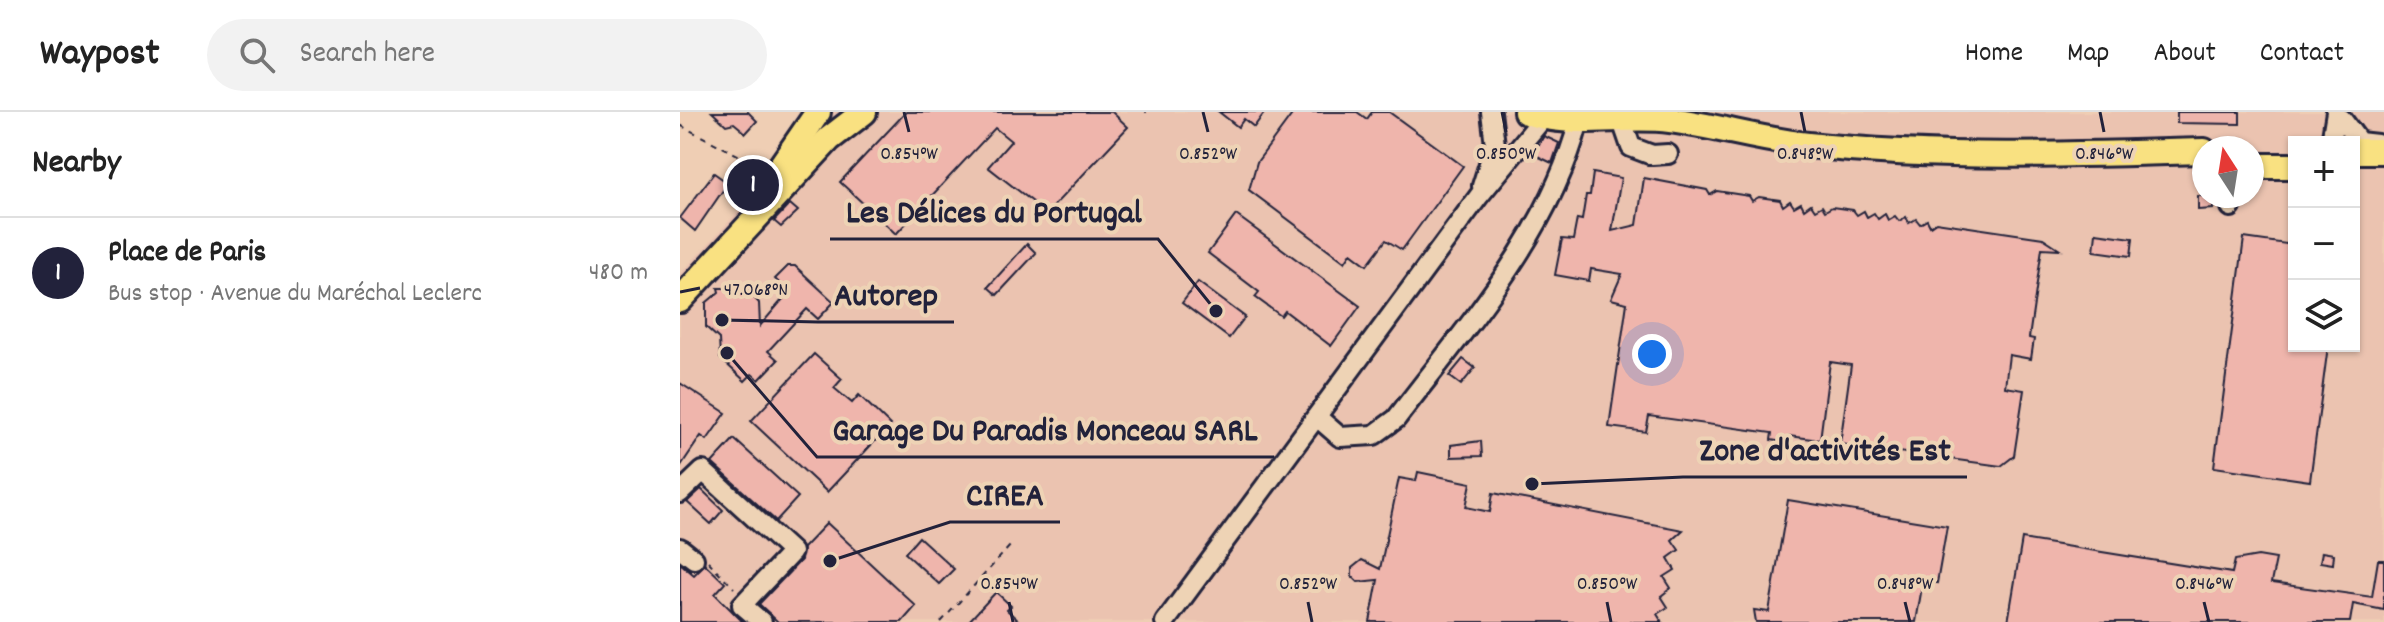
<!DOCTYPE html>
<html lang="en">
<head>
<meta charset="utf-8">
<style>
	body { margin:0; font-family:Dekko,sans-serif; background:#f2f2f2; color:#222 }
	.controls { position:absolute; right:24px; top:24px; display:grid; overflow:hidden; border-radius:0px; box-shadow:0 2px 6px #0004 }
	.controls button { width:72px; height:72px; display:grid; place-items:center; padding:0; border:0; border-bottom:2px solid #e0e0e0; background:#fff; color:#222; font:40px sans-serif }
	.compass { position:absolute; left:1512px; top:24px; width:72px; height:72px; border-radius:50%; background:#fff; box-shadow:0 2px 6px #0004; rotate:348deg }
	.you { position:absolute; left:972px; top:242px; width:28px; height:28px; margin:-20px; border:6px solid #fff; border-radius:50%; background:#1a73e8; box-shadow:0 0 0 12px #1a73e833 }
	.badge { display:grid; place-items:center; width:52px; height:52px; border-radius:50%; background:#22223b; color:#fff; font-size:26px; font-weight:700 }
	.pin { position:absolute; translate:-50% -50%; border:4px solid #fff; box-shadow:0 2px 8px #0006 }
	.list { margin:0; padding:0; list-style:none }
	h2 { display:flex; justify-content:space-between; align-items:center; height:104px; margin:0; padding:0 32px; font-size:34px }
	h2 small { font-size:26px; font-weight:400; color:#767676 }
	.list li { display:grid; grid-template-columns:52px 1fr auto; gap:24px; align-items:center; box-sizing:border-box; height:112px; padding:0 32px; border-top:2px solid #e0e0e0 }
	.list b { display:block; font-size:30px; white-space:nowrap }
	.list p { margin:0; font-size:26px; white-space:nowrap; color:#767676 }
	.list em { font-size:26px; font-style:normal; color:#767676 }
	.icon { flex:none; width:44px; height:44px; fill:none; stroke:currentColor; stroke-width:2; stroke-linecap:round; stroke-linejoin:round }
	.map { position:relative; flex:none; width:1704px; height:510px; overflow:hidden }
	header { display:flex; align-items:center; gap:48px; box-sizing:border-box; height:112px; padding:0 40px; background:#fff; border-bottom:2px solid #e0e0e0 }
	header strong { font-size:38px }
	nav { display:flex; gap:44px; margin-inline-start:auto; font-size:28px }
	.search { width:560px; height:72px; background:#f2f2f2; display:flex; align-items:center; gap:20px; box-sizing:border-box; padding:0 28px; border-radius:44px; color:#767676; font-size:30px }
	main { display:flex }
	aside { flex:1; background:#fff }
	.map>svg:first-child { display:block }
</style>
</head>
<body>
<header>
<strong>Waypost</strong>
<div class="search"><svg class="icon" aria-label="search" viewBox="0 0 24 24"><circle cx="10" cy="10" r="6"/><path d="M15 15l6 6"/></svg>Search here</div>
<nav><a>Home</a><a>Map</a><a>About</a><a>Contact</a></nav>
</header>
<main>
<aside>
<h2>Nearby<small></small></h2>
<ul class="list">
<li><span class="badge">1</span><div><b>Place de Paris</b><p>Bus stop · Avenue du Maréchal Leclerc</p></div><em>480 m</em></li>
</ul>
</aside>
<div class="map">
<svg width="1704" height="510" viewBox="0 0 1704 510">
	<rect width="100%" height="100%" fill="#efceb4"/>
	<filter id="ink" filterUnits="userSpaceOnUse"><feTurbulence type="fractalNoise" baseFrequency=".0125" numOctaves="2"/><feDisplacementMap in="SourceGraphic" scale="16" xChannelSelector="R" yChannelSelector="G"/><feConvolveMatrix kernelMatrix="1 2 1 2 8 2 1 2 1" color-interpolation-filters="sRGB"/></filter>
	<g filter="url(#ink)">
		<path fill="#ebc3b0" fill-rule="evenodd" d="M151,0H1704V510H0V162ZM1614,30H1674V234H1614ZM1524,36H1572V84H1524Z"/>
		<g fill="#efb5ac" stroke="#22223b" stroke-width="2">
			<path d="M32,0H68L77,9L66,21L54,11L46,13Z"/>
			<path d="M226,0H432L448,15L367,101L308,55L331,29L315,16L216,122L160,70Z"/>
			<path d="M539,0H585L574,15L564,7L558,15Z"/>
			<path d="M614,0H677L687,7L692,0H709L783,54L722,138L706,128L687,153L671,141L665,150L569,78L577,50Z"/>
			<path d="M1497,0H1560V12L1497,11Z"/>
			<path d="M864,24L879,31L872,51L853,42Z"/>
			<path d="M34,61L48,71L15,119L0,106Z"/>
			<path d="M913,61L941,66L932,119L957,113L964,66L1027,78L1030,83L1037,79L1069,84L1072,89L1079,85L1100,88L1103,94L1110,89L1114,95L1121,91L1124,97L1131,92L1135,98L1142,94L1145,99L1152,95L1173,98L1177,103L1184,99L1187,105L1194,101L1198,107L1205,102L1208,108L1215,104L1219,109L1226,105L1229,111L1236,107L1240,112L1247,108L1250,114L1256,110L1363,126L1380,137L1362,136L1349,226L1354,227L1351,247L1329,243L1325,275L1344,278L1334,344L1321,354L1160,332L1171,253L1150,250L1140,328L1109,324L1108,331L1091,328L1092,321L969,304L966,320L929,315L947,191L931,187L942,162L911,157L909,169L875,163L882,127L893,128L897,107L902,108L906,83H910Z"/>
			<path d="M1518,84H1534L1533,97L1518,98Z"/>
			<path d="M110,92L118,99L101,115L94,109Z"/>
			<path d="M556,103L680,194L651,234L605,199L601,204L575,185L579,180L528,141Z"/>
			<path d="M1416,121L1453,126L1451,144L1414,139Z"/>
			<path d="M1564,126L1614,133V234H1648L1630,369L1534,355Z"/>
			<path d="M347,132L356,141L317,183L308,175Z"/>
			<path d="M108,154H115L154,190L138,207L127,197L88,239L98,248L79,268L72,262L65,269L40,246L39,227L26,215V191L39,180L38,176H65L79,191L80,214L109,180L95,167Z"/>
			<path d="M518,170L565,205L549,226L502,191Z"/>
			<path d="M134,242L162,267L154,276L172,291L179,283L210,313L147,380L71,309Z"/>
			<path d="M783,247L795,256L781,273L769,264Z"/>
			<path d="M0,271L46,301L27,328L21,324L0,355Z"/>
			<path d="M54,327L118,385L96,409L32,351Z"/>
			<path d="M801,329L802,344L771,345V333Z"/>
			<path d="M738,360L791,371L786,395L810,400L813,381L1003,418L992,428L999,438L988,446L995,458L984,465L991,476L981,484L988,495L977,502L982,510H690L698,468L678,470L672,464V456L682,448L700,457L719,366L736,369Z"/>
			<path d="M21,377L43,398L31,412L7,390Z"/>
			<path d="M1108,388L1267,414L1257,471L1243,469L1236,510H1076L1074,498L1089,500Z"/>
			<path d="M147,411L236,494L222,510H98L79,492L121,448L123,436Z"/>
			<path d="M239,425L274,457L259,472L225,441Z"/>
			<path d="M1342,427L1552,461L1555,448L1578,444L1596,447L1591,471L1692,485L1698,448H1704V498L1673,492L1670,510H1328Z"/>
			<path d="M1642,440L1654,442L1653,452L1640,450Z"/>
			<path d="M0,451L14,463L25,452L45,471L35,482L63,510H0Z"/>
			<path d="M316,480L331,494L327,498L340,510H288Z"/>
		</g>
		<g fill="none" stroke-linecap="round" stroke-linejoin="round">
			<g stroke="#22223b" stroke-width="24">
				<g id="minor">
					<path d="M939,0L951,35L972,43L988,42"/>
					<path d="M1662,7L1679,30L1697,32"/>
					<path d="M1651,30L1656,0"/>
					<path d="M802,74L815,33L811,0"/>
					<path d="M1551,95V84"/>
					<path d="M637,305L660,325L694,323L716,307C786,215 869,123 899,9"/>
					<path d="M0,381L23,359L112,440L62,493L82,510"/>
					<path d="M0,436L14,447"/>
					<path d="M485,510L799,84L868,0"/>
				</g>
			</g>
			<g stroke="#22223b" stroke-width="30">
				<g id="major">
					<path d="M846,0C893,16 941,2 990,8C1036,14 1081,28 1128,33C1259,47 1393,43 1524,39"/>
					<path d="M1674,39H1704"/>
					<path d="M1572,54H1614"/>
					<path d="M85,77L138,0"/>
					<path d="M0,188L149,27L184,0"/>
				</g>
			</g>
			<g stroke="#22223b" stroke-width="2" stroke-dasharray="6 6" stroke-linecap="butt">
				<path d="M466,1V0"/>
				<path d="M0,13L77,53"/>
				<path d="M28,449L54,476"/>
				<path d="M261,510L331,433"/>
			</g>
			<use href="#minor" stroke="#eed3b5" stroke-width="18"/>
			<use href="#major" stroke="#f9e181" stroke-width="24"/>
		</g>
	</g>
	<path fill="none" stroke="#22223b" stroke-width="3" d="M224,0L229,20M523,0L528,20M822,0L826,20M1121,0L1125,20M1420,0L1424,20M0,180L20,176M329,490L333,510M628,490L632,510M927,490L931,510M1225,490L1230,510M1524,490L1529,510"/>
	<g font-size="20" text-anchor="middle" fill="#22223b" stroke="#eed3b5" stroke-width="8" stroke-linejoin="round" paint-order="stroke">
		<text x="229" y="47">0.854°W</text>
		<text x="528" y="47">0.852°W</text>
		<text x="826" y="47">0.850°W</text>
		<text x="1125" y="47">0.848°W</text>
		<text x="1424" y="47">0.846°W</text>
		<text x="76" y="183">47.068°N</text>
		<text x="329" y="477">0.854°W</text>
		<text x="628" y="477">0.852°W</text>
		<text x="927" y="477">0.850°W</text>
		<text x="1225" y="477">0.848°W</text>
		<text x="1524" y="477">0.846°W</text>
	</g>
	<path fill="none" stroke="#22223b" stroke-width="3" d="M536 199L478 127H150M42 208L138 210H274M47 241L137 345H594M852 372L1003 365H1287M150 449L270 410H380"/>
	<g fill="#22223b" stroke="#eed3b5" stroke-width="3">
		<circle cx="536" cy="199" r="8"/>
		<circle cx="42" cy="208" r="8"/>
		<circle cx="47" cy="241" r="8"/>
		<circle cx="852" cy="372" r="8"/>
		<circle cx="150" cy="449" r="8"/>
	</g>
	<g font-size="34" text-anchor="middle" font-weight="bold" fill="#22223b" stroke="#eed3b5" stroke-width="8" stroke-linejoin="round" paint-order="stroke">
		<text x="314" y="110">Les Délices du Portugal</text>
		<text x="206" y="193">Autorep</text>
		<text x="365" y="328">Garage Du Paradis Monceau SARL</text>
		<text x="1145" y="348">Zone d'activités Est</text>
		<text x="325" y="393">CIREA</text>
	</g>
</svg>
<div class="controls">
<button>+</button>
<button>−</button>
<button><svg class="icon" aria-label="layers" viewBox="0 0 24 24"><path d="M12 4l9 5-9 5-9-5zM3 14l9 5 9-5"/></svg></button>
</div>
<svg class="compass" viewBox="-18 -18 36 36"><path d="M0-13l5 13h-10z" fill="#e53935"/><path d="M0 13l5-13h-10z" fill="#767676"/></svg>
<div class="you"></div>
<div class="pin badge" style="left:73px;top:73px">1</div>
</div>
</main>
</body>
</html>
